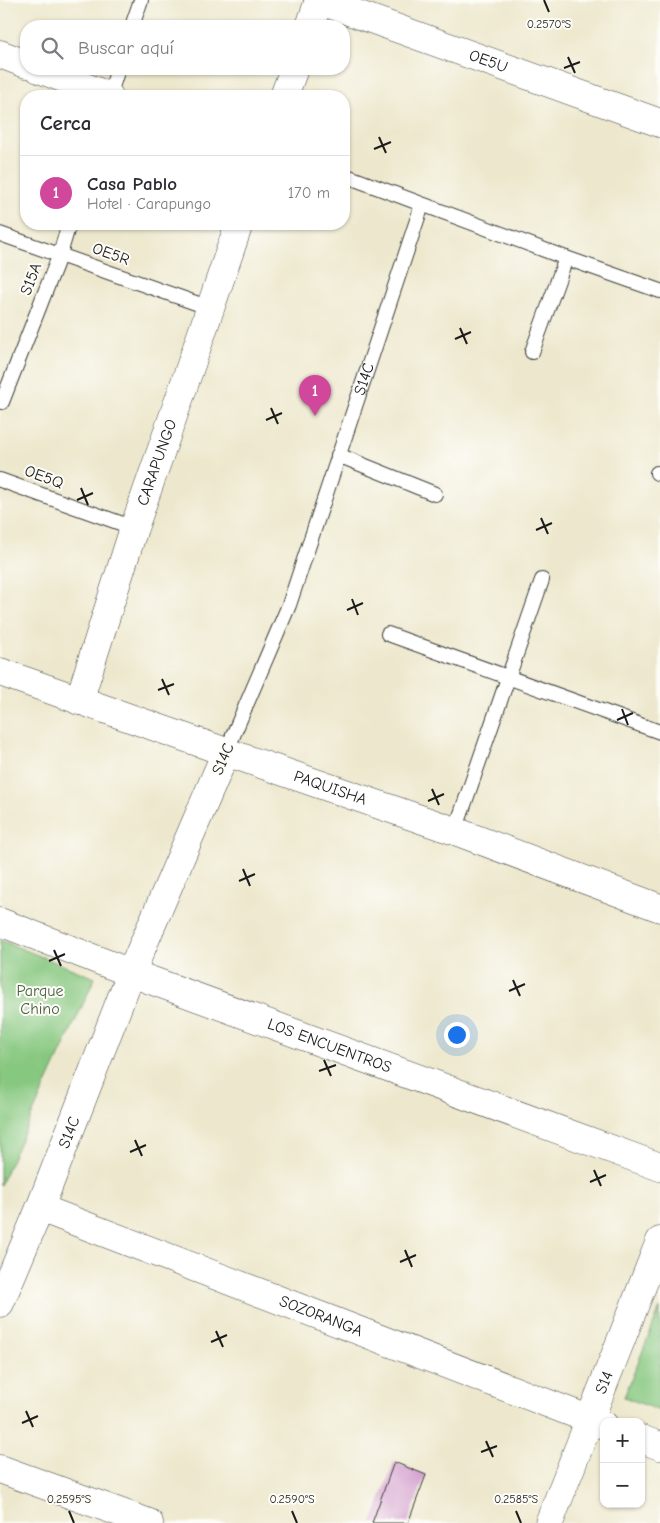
<!DOCTYPE html>
<html lang="es">
<head>
<meta charset="utf-8">
<style>
	body { margin:0; font-family:"Comic Neue",sans-serif; background:#f2f2f3; color:#2b2b33 }
	.controls { position:absolute; right:15px; bottom:15px; display:grid; overflow:hidden; border-radius:10px; box-shadow:0 1px 4px #0004 }
	.controls button { width:45px; height:45px; display:grid; place-items:center; padding:0; border:0; border-bottom:1px solid #e1e1e2; background:#fff; color:#2b2b33; font:25px sans-serif }
	.you { position:absolute; left:456px; top:1034px; width:18px; height:18px; margin:-12px; border:4px solid #fff; border-radius:50%; background:#1a73e8; box-shadow:0 0 0 8px #1a73e833 }
	.badge { display:grid; place-items:center; width:32px; height:32px; border-radius:50%; background:#1f6fb2; color:#fff; font-size:16px; font-weight:700 }
	.pin { position:absolute; translate:-50% -41px; filter:drop-shadow(0 1px 2px #0008) }
	.pin::after { content:''; position:absolute; top:26px; width:18px; height:15px; background:inherit; clip-path:polygon(0 0,100% 0,50% 100%) }
	.list { margin:0; padding:0; list-style:none }
	h2 { display:flex; justify-content:space-between; align-items:center; height:65px; margin:0; padding:0 20px; font-size:21px }
	h2 small { font-size:16px; font-weight:400; color:#7c7c81 }
	.list li { display:grid; grid-template-columns:32px 1fr auto; gap:15px; align-items:center; box-sizing:border-box; height:75px; padding:0 20px; border-top:1px solid #e1e1e2 }
	.list b { display:block; font-size:19px; white-space:nowrap }
	.list p { margin:0; font-size:16px; white-space:nowrap; color:#7c7c81 }
	.list em { font-size:16px; font-style:normal; color:#7c7c81 }
	.icon { flex:none; width:28px; height:28px; fill:none; stroke:currentColor; stroke-width:2; stroke-linecap:round; stroke-linejoin:round }
	.map { position:relative; flex:none; width:660px; height:1523px; overflow:hidden }
	.search { position:absolute; background:#fff; box-shadow:0 1px 4px #0004; left:20px; top:20px; width:330px; height:55px; display:flex; align-items:center; gap:12px; box-sizing:border-box; padding:0 18px; border-radius:20px; color:#7c7c81; font-size:19px }
	.panel { position:absolute; background:#fff; box-shadow:0 1px 4px #0004; left:20px; top:90px; width:330px; height:140px; border-radius:20px }
	.map>svg:first-child { display:block }
</style>
</head>
<body>
<div class="map">
<svg width="660" height="1523" viewBox="0 0 660 1523">
	<rect width="100%" height="100%" fill="#fdfcf7"/>
	<filter id="ink" filterUnits="userSpaceOnUse"><feTurbulence type="fractalNoise" baseFrequency=".02" numOctaves="2"/><feDisplacementMap in="SourceGraphic" scale="10" xChannelSelector="R" yChannelSelector="G"/><feConvolveMatrix kernelMatrix="1 2 1 2 8 2 1 2 1" color-interpolation-filters="sRGB"/></filter>
	<filter id="wash" filterUnits="userSpaceOnUse"><feTurbulence type="fractalNoise" baseFrequency=".0096" numOctaves="4" result="noise"/><feDisplacementMap in="SourceGraphic" scale="20" xChannelSelector="R" yChannelSelector="G"/><feGaussianBlur stdDeviation="1.12" result="paint"/><feColorMatrix in="noise" values="0 0 0 0 0 0 0 0 0 0 0 0 0 0 0 0 0 1.4 0 .05"/><feComposite in="paint" operator="in"/></filter>
	<g filter="url(#wash)">
		<rect width="100%" height="100%" fill="#ede8cd"/>
		<g fill="#87c880" stroke="#52724e">
			<path d="M0,940L95,978L0,1185Z"/>
			<path d="M660,1308V1411L624,1397Z"/>
		</g>
		<g id="blocks">
			<path fill="#cf95cb" d="M394,1462L426,1475L408,1523H372Z"/>
		</g>
	</g>
	<g filter="url(#ink)">
		<use href="#blocks" fill-opacity="0" stroke="#3b3b37" stroke-width="1"/>
		<g fill="none" stroke-linecap="round" stroke-linejoin="round">
			<g stroke="#3b3b37" stroke-width="16">
				<g id="lane">
					<path d="M132,26L141,0"/>
					<path d="M109,96L118,69"/>
					<path d="M344,175L566,258L660,291"/>
					<path d="M0,234L210,308"/>
					<path d="M532,352L566,258"/>
					<path d="M2,402L60,254L69,224"/>
					<path d="M338,455L435,494"/>
					<path d="M657,473L660,474"/>
					<path d="M0,480L134,528"/>
					<path d="M388,634L660,732"/>
					<path id="s1" d="M226,752L289,605L422,205"/>
					<path d="M455,831L542,580"/>
				</g>
			</g>
			<g stroke="#3b3b37" stroke-width="29">
				<g id="street">
					<path id="s2" d="M318,0L660,123"/>
					<path d="M310,26L319,0"/>
					<path d="M0,54L26,64"/>
					<path d="M39,69L109,96"/>
					<path d="M284,96L294,69"/>
					<path id="s3" d="M0,672L226,752L455,831L660,908"/>
					<path id="s4" d="M79,701L134,528L182,391L239,224"/>
					<path id="s5" d="M0,922L131,973L660,1167"/>
					<path id="s6" d="M40,1208L604,1425"/>
					<path id="s7" d="M0,1303L40,1208L131,973L226,752"/>
					<path d="M641,1439L660,1446"/>
					<path d="M0,1469L149,1523"/>
					<path id="s8" d="M549,1523L660,1241"/>
				</g>
			</g>
			<use href="#lane" stroke="#fff" stroke-width="14"/>
			<use href="#street" stroke="#fff" stroke-width="28"/>
		</g>
	</g>
	<path fill="none" stroke="#1c1c1c" stroke-width="2" d="M544,0L549,12M568,57L575,73M564,68L580,62M379,137L386,153M374,149L391,142M460,328L467,344M455,339L471,332M271,408L278,424M266,420L282,413M81,488L88,505M77,500L93,493M541,518L548,534M536,530L552,523M352,599L358,615M347,610L363,603M162,679L169,695M158,690L174,684M622,709L628,725M617,720L633,713M432,789L439,805M428,801L444,794M243,869L250,886M239,881L255,874M54,950L61,966M49,961L65,954M513,980L520,996M509,991L525,984M324,1060L331,1076M319,1071L336,1065M135,1140L142,1156M130,1152L146,1145M594,1170L601,1186M590,1182L606,1175M405,1250L412,1267M400,1262L416,1255M216,1331L223,1347M211,1342L227,1335M26,1411L33,1427M22,1423L38,1416M486,1441L493,1457M481,1452L497,1446M69,1511L74,1523M292,1511L297,1523M516,1511L521,1523"/>
	<g text-anchor="middle" dominant-baseline="central" stroke-width="4" stroke-linejoin="round" paint-order="stroke">
		<g font-size="16" fill="#1c1c1c" stroke="#fdfcf7">
			<text stroke="none"><textPath href="#s2" startOffset="181">OE5U</textPath></text>
			<text transform="translate(111 254) rotate(20)">OE5R</text>
			<text transform="translate(31 279) rotate(-69)">S15A</text>
			<text stroke="none"><textPath href="#s1" startOffset="398">S14C</textPath></text>
			<text stroke="none"><textPath href="#s4" startOffset="251">CARAPUNGO</textPath></text>
			<text transform="translate(44 477) rotate(20)">OE5Q</text>
			<text transform="translate(223 759) rotate(-67)">S14C</text>
			<text stroke="none"><textPath href="#s3" startOffset="350">PAQUISHA</textPath></text>
			<text stroke="none"><textPath href="#s5" startOffset="352">LOS ENCUENTROS</textPath></text>
			<text stroke="none"><textPath href="#s7" startOffset="184">S14C</textPath></text>
			<text stroke="none"><textPath href="#s6" startOffset="301">SOZORANGA</textPath></text>
			<text stroke="none"><textPath href="#s8" startOffset="151">S14</textPath></text>
		</g>
		<g font-size="16" fill="#476144" stroke="#fdfcf7">
			<text x="40" y="991">Parque<tspan x="40" dy="18">Chino</tspan></text>
		</g>
	</g>
	<g font-size="12" text-anchor="middle" fill="#1c1c1c" stroke="#fdfcf7" stroke-width="4" stroke-linejoin="round" paint-order="stroke">
		<text x="549" y="28">0.2570°S</text>
		<text x="69" y="1503">0.2595°S</text>
		<text x="292" y="1503">0.2590°S</text>
		<text x="516" y="1503">0.2585°S</text>
	</g>
</svg>
<div class="controls">
<button>+</button>
<button>−</button>
</div>
<div class="you"></div>
<div class="pin badge" style="left:315px;top:416px;background:#d1479c">1</div>
<div class="search"><svg class="icon" aria-label="search" viewBox="0 0 24 24"><circle cx="10" cy="10" r="6"/><path d="M15 15l6 6"/></svg>Buscar aquí</div>
<section class="panel">
<h2>Cerca<small></small></h2>
<ul class="list">
<li><span class="badge" style="background:#d1479c">1</span><div><b>Casa Pablo</b><p>Hotel · Carapungo</p></div><em>170 m</em></li>
</ul>
</section>
</div>
</body>
</html>
